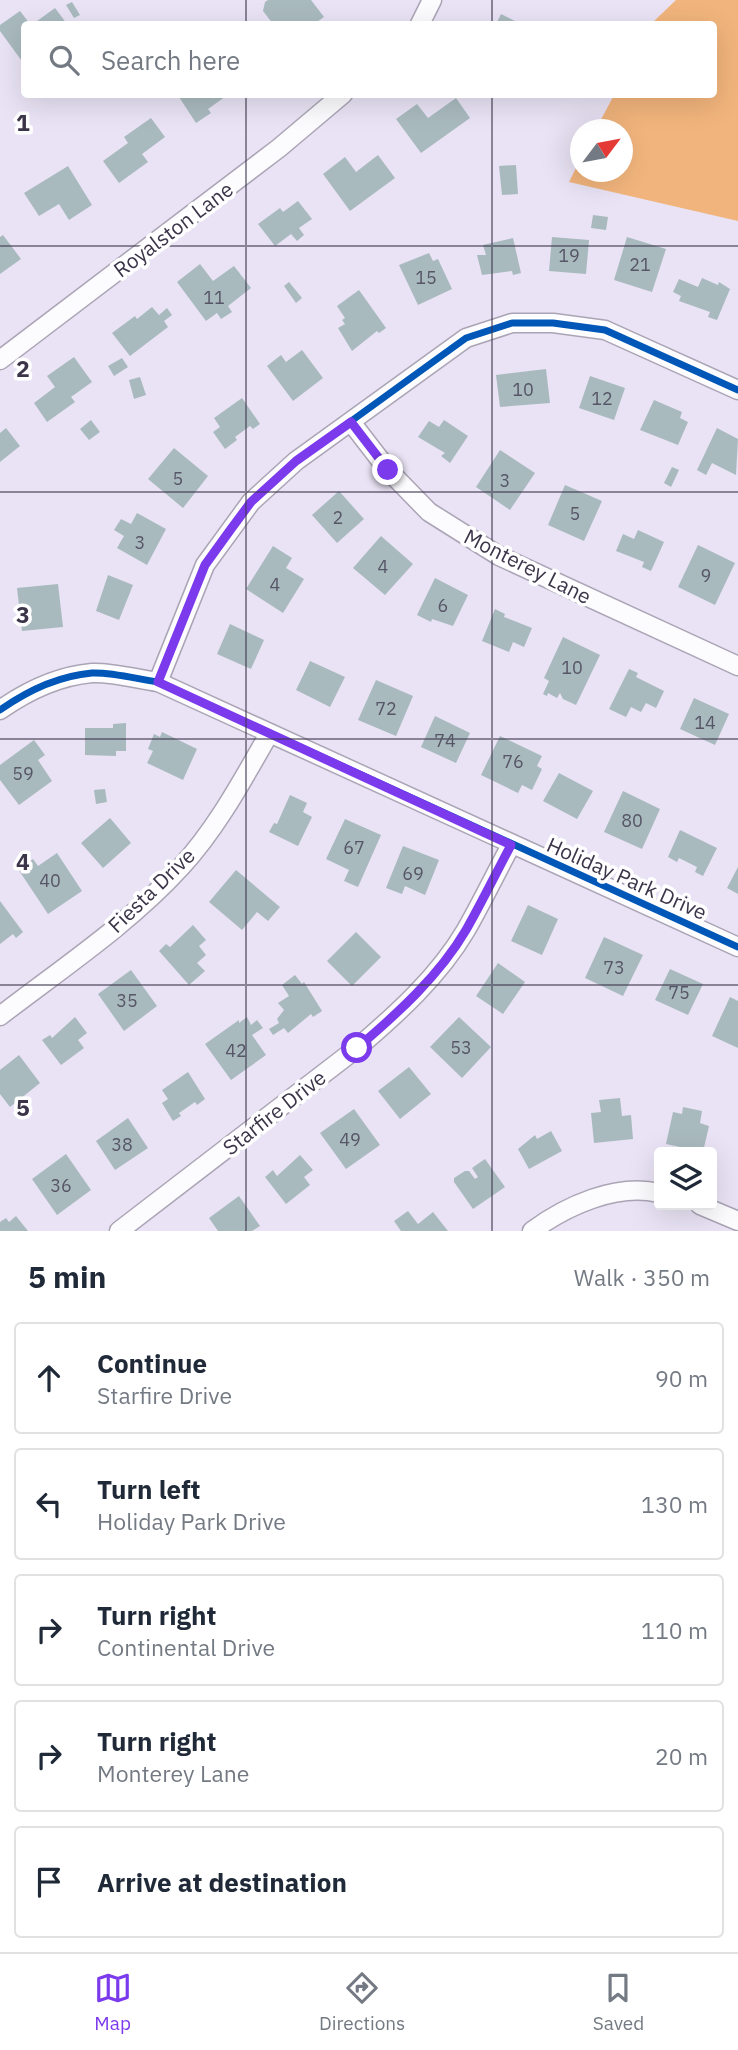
<!DOCTYPE html>
<html lang="en">
<head>
<meta charset="utf-8">
<style>
	body { margin:0; font-family:"IBM Plex Sans",sans-serif; background:#f6f6f7; color:#1f2937 }
	.controls { position:absolute; right:21px; bottom:21px; display:grid; overflow:hidden; border-radius:7px; box-shadow:0 7px 28px #0002 }
	.controls button { width:63px; height:63px; display:grid; place-items:center; padding:0; border:0; border-bottom:2px solid #e0e1e3; background:#fff; color:#1f2937; font:35px sans-serif }
	.compass { position:absolute; left:570px; top:119px; width:63px; height:63px; border-radius:50%; background:#fff; box-shadow:0 7px 28px #0002; rotate:58deg }
	.stop { position:absolute; width:21px; height:21px; margin:-16px; border:5px solid #7c3aed; border-radius:50%; background:#fff }
	.stop.end { background:#7c3aed; border-color:#fff; box-shadow:0 2px 7px #0008 }
	.list { margin:0; padding:0; list-style:none }
	h2 { display:flex; justify-content:space-between; align-items:center; height:91px; margin:0; padding:0 28px; font-size:30px }
	h2 small { font-size:23px; font-weight:400; color:#747a83 }
	.list li { display:grid; grid-template-columns:46px 1fr auto; gap:21px; align-items:center; box-sizing:border-box; height:112px; margin:0 14px 14px; padding:0 14px; border:2px solid #e0e1e3; border-radius:7px }
	.list b { display:block; font-size:26px; white-space:nowrap }
	.list p { margin:0; font-size:23px; white-space:nowrap; color:#747a83 }
	.list em { font-size:23px; font-style:normal; color:#747a83 }
	.icon { flex:none; width:38px; height:38px; fill:none; stroke:currentColor; stroke-width:2; stroke-linecap:round; stroke-linejoin:round }
	.map { position:relative; flex:none; width:738px; height:1231px; overflow:hidden }
	.search { position:absolute; background:#fff; box-shadow:0 7px 28px #0002; left:21px; right:21px; top:21px; height:77px; display:flex; align-items:center; gap:18px; box-sizing:border-box; padding:0 24px; border-radius:7px; color:#747a83; font-size:26px }
	.sheet { height:721px; background:#fff }
	nav { display:flex; justify-content:space-around; align-items:center; box-sizing:border-box; height:98px; border-top:2px solid #e0e1e3; background:#fff; font-size:19px; color:#747a83 }
	nav a { display:grid; justify-items:center; gap:4px }
	nav .on { color:#7c3aed }
	.map>svg:first-child { display:block }
</style>
</head>
<body>
<div class="map">
<svg width="738" height="1231" viewBox="0 0 738 1231">
	<rect width="100%" height="100%" fill="#e9e3f5"/>
	<path fill="#f1b47c" d="M676,0H738V221L569,182L580,160V172H622V130L596,129L614,95L714,94V24H651Z"/>
	<g fill="#a9babf">
		<path d="M268,0H311L324,17L314,24H273L263,11L265,2Z"/>
		<path d="M72,2L80,15L74,18L66,5Z"/>
		<path d="M55,8L67,24H33Z"/>
		<path d="M20,11L30,24H24V64L0,31V25Z"/>
		<path d="M501,14L521,24H496Z"/>
		<path d="M177,94H229L208,109L211,113L196,123Z"/>
		<path d="M456,98L470,118L421,153L396,119L417,104L428,118Z"/>
		<path d="M151,118L165,137L142,154L148,162L119,183L103,161L128,143L124,137Z"/>
		<path d="M378,155L395,178L350,211L323,174L345,157L356,172Z"/>
		<path d="M516,165L518,194L502,195L499,166Z"/>
		<path d="M68,166L92,205L69,220L59,204L39,216L24,193Z"/>
		<path d="M298,201L312,219L299,228L304,235L297,241L291,234L275,246L258,224L280,208L283,212Z"/>
		<path d="M593,215L608,217L606,230L591,228Z"/>
		<path d="M3,235L21,259L0,274V237Z"/>
		<path d="M552,237L589,240L586,274L549,271Z"/>
		<path d="M627,237L666,249L652,292L614,280Z"/>
		<path d="M513,238L521,273L513,275L512,271L482,275L477,255H486L483,245Z"/>
		<path d="M429,253L433,261L438,259L452,289L418,305L399,265Z"/>
		<path d="M200,264L213,281L234,266L251,288L228,306L232,312L221,319L217,313L206,321L177,282Z"/>
		<path d="M702,278L718,285L719,282L730,289L717,320L708,317L710,312L679,301L681,296L673,292L679,279L698,287Z"/>
		<path d="M289,282L302,298L296,303L284,286Z"/>
		<path d="M359,290L386,328L379,333L377,331L352,351L338,328L345,324L342,320L345,318L337,306Z"/>
		<path d="M152,307L159,315L167,308L172,315L164,321L168,327L130,356L112,333L135,316L137,319Z"/>
		<path d="M302,350L323,378L293,401L267,366L281,355L286,362Z"/>
		<path d="M74,357L92,382L71,397L75,402L47,422L34,403L55,387L47,376Z"/>
		<path d="M122,358L128,367L114,376L108,366Z"/>
		<path d="M546,369L550,403L500,407L496,375Z"/>
		<path d="M590,376L625,388L614,420L579,408Z"/>
		<path d="M140,377L146,395L134,399L129,380Z"/>
		<path d="M242,398L260,424L253,429L250,426L235,437L237,440L225,449L213,432L220,427L214,418Z"/>
		<path d="M654,400L682,412L680,418L688,422L678,445L640,430Z"/>
		<path d="M91,420L100,432L89,440L80,429Z"/>
		<path d="M444,420L468,436L450,463L441,456L445,453L418,437L429,421L439,427Z"/>
		<path d="M6,428L20,446L0,462V433Z"/>
		<path d="M717,428L738,439L736,475L712,463L706,475L697,470Z"/>
		<path d="M174,448L208,476L183,508L148,479Z"/>
		<path d="M500,450L535,473L510,510L476,487Z"/>
		<path d="M672,467L679,470L671,487L664,483Z"/>
		<path d="M565,485L602,501L584,541L548,525Z"/>
		<path d="M339,491L364,519L337,543L312,515Z"/>
		<path d="M137,513L166,529L147,565L117,548L124,536L114,530L121,519L131,524Z"/>
		<path d="M638,530L664,542L651,571L642,567L644,562L616,551L623,534L634,539Z"/>
		<path d="M381,536L413,564L385,595L353,568Z"/>
		<path d="M698,545L735,563L715,605L678,587Z"/>
		<path d="M273,546L292,558L286,568L304,579L283,613L246,589Z"/>
		<path d="M108,575L133,585L119,620L96,611Z"/>
		<path d="M435,578L468,595L453,626L432,619L431,622L417,615Z"/>
		<path d="M58,584L63,627L22,631L17,588Z"/>
		<path d="M495,609L505,614L504,617L532,628L524,647L513,642L509,652L482,641Z"/>
		<path d="M230,624L264,640L251,669L217,654Z"/>
		<path d="M563,637L600,655L576,705L563,699L560,693L557,698L548,693L547,696L543,694L549,681L544,678Z"/>
		<path d="M310,661L345,677L330,707L296,690Z"/>
		<path d="M629,669L638,673L636,677L664,691L656,708L646,703L641,712L631,707L626,717L609,709Z"/>
		<path d="M376,680L413,696L396,736L358,720Z"/>
		<path d="M694,698L729,714L715,745L680,729Z"/>
		<path d="M435,716L470,733L456,763L421,747Z"/>
		<path d="M126,723V751H116V756L85,755V728H113V724Z"/>
		<path d="M162,732L197,749L183,780L147,763L153,751L148,749L154,734L160,737Z"/>
		<path d="M500,736L542,756L537,766L542,769L532,790L522,785L518,793L481,775Z"/>
		<path d="M34,740L45,755L38,760L52,781L19,805L0,780V765Z"/>
		<path d="M559,773L593,791L577,819L543,801Z"/>
		<path d="M105,789L107,802L96,804L94,790Z"/>
		<path d="M623,791L660,809L642,849L604,832Z"/>
		<path d="M290,795L307,803L303,812L312,817L298,846L269,832L274,823L277,824Z"/>
		<path d="M110,818L131,843L103,868L81,843Z"/>
		<path d="M345,819L381,835L358,887L344,881L349,870L326,859Z"/>
		<path d="M680,830L717,848L703,876L695,872L697,867L679,858L677,862L668,857Z"/>
		<path d="M403,846L439,860L425,895L405,886L402,894L386,888Z"/>
		<path d="M57,853L82,891L48,914L18,869L33,859L38,866Z"/>
		<path d="M738,867V894L727,888Z"/>
		<path d="M236,870L280,907L268,921L257,912L242,930L209,902Z"/>
		<path d="M0,901L23,932L16,938L13,934L0,944Z"/>
		<path d="M528,905L558,919L542,955L511,941Z"/>
		<path d="M193,925L206,940L199,946L206,955L197,963L205,971L189,985L159,951L166,944L170,947Z"/>
		<path d="M356,932L381,957L352,986L327,961Z"/>
		<path d="M604,937L643,955L623,996L585,978Z"/>
		<path d="M498,963L525,982L503,1014L476,996Z"/>
		<path d="M670,969L703,984L688,1015L655,1000Z"/>
		<path d="M131,970L157,1006L124,1031L98,994Z"/>
		<path d="M295,975L302,984L304,982L322,1011L313,1017L311,1014L288,1033L284,1028L273,1035L269,1029L279,1023L277,1019L284,1010L278,1003L289,996L282,985Z"/>
		<path d="M730,997L738,1001V1048L712,1036Z"/>
		<path d="M75,1017L87,1033L78,1040L84,1048L61,1065L42,1040L50,1035L52,1038Z"/>
		<path d="M247,1017L251,1025L257,1020L263,1028L252,1035L266,1055L231,1080L205,1044L239,1020V1023Z"/>
		<path d="M459,1017L491,1047L462,1078L430,1047Z"/>
		<path d="M19,1055L40,1083L10,1107L0,1094V1070Z"/>
		<path d="M409,1067L431,1094L400,1119L378,1091Z"/>
		<path d="M188,1072L205,1099L197,1105L195,1102L179,1113L181,1116L173,1121L162,1103L168,1099L162,1090Z"/>
		<path d="M620,1098L622,1116L631,1115L633,1139L594,1143L591,1113L601,1112L599,1100Z"/>
		<path d="M683,1107L702,1111L700,1123L709,1126L703,1152L666,1144L673,1112L682,1114Z"/>
		<path d="M354,1109L380,1145L346,1169L320,1133Z"/>
		<path d="M128,1118L148,1148L115,1170L96,1141Z"/>
		<path d="M551,1131L562,1151L529,1169L518,1149L535,1135L537,1139Z"/>
		<path d="M66,1154L91,1190L57,1215L32,1179Z"/>
		<path d="M300,1155L313,1170L304,1177L310,1185L286,1204L265,1177L273,1170L277,1176Z"/>
		<path d="M485,1159L505,1187L473,1209L454,1182V1178L465,1171H469L475,1179L478,1177L472,1168Z"/>
		<path d="M239,1196L260,1226L252,1231H218L209,1218Z"/>
		<path d="M408,1211L418,1224L433,1212L448,1231H401L394,1221Z"/>
		<path d="M16,1216L28,1231H0V1222L6,1218L9,1222Z"/>
	</g>
	<g fill="none" stroke-linecap="round" stroke-linejoin="round">
		<g stroke="#aaa4b5" stroke-width="21">
			<g id="street">
				<path d="M420,24L432,0"/>
				<path d="M0,360L279,148L343,94"/>
				<path d="M351,422L388,470L429,512L499,556L738,666"/>
				<path d="M158,682L205,565L251,502L296,461L466,338L512,323H553L605,330L738,390"/>
				<path d="M0,710C27,691 58,676 92,673C112,672 137,679 158,682L738,947"/>
				<path d="M0,1016C61,969 129,924 181,867C217,828 243,779 269,734"/>
				<path d="M700,1205L738,1221"/>
				<path d="M119,1231L357,1048C397,1014 439,976 466,930C482,902 496,873 511,845"/>
				<path d="M532,1231C566,1206 616,1183 659,1193"/>
			</g>
		</g>
		<use href="#street" stroke="#fcfbfe" stroke-width="18"/>
		<g stroke="#fff" stroke-width="11">
			<g id="cycleway">
				<path d="M158,682L205,565L251,502L296,461L466,338L512,323H553L605,330L738,390"/>
				<path d="M0,710C27,691 58,676 92,673C112,672 137,679 158,682L738,947"/>
			</g>
		</g>
		<use href="#cycleway" stroke="#0057b8" stroke-width="7"/>
	</g>
	<g fill="none" stroke-linecap="round" stroke-linejoin="round">
		<path stroke="#7c3aed" stroke-width="9" d="M357,1048C397,1014 439,976 466,930C482,902 496,873 511,845L158,682L205,565L231,529L251,502L296,461L351,422L388,470"/>
	</g>
	<path fill="none" stroke="#3c354a" stroke-width="2" stroke-opacity="0.55" d="M246,0V24M492,0V24M246,94V1231M492,94V1231M0,246H738M0,492H738M0,739H738M0,985H738"/>
	<g text-anchor="middle" dominant-baseline="central" stroke-width="7" stroke-linejoin="round" paint-order="stroke">
		<g font-size="18" fill="#575667">
			<text x="569" y="255">19</text>
			<text x="640" y="264">21</text>
			<text x="426" y="277">15</text>
			<text x="214" y="297">11</text>
			<text x="523" y="389">10</text>
			<text x="602" y="398">12</text>
			<text x="178" y="478">5</text>
			<text x="505" y="480">3</text>
			<text x="575" y="513">5</text>
			<text x="338" y="517">2</text>
			<text x="140" y="542">3</text>
			<text x="383" y="566">4</text>
			<text x="706" y="575">9</text>
			<text x="275" y="584">4</text>
			<text x="443" y="605">6</text>
			<text x="572" y="667">10</text>
			<text x="386" y="708">72</text>
			<text x="705" y="722">14</text>
			<text x="445" y="740">74</text>
			<text x="513" y="761">76</text>
			<text x="23" y="773">59</text>
			<text x="632" y="820">80</text>
			<text x="354" y="847">67</text>
			<text x="413" y="873">69</text>
			<text x="50" y="880">40</text>
			<text x="614" y="967">73</text>
			<text x="679" y="992">75</text>
			<text x="127" y="1000">35</text>
			<text x="461" y="1047">53</text>
			<text x="236" y="1050">42</text>
			<text x="350" y="1139">49</text>
			<text x="122" y="1144">38</text>
			<text x="61" y="1185">36</text>
		</g>
		<g font-size="21" fill="#3c354a" stroke="#fff">
			<text transform="translate(173 229) rotate(-37)">Royalston Lane</text>
			<text transform="translate(528 566) rotate(27)">Monterey Lane</text>
			<text transform="translate(627 878) rotate(24)">Holiday Park Drive</text>
			<text transform="translate(151 890) rotate(-44)">Fiesta Drive</text>
			<text transform="translate(274 1112) rotate(-38)">Starfire Drive</text>
		</g>
	</g>
	<g font-size="23" text-anchor="middle" font-weight="bold" fill="#3c354a" stroke="#fff" stroke-width="7" stroke-linejoin="round" paint-order="stroke">
		<text x="23" y="131">1</text>
		<text x="23" y="377">2</text>
		<text x="23" y="623">3</text>
		<text x="23" y="870">4</text>
		<text x="23" y="1116">5</text>
	</g>
</svg>
<div class="controls">
<button><svg class="icon" aria-label="layers" viewBox="0 0 24 24"><path d="M12 4l9 5-9 5-9-5zM3 14l9 5 9-5"/></svg></button>
</div>
<svg class="compass" viewBox="-18 -18 36 36"><path d="M0-13l5 13h-10z" fill="#e53935"/><path d="M0 13l5-13h-10z" fill="#747a83"/></svg>
<div class="stop" style="left:357px;top:1048px"></div>
<div class="stop end" style="left:388px;top:470px"></div>
<div class="search"><svg class="icon" aria-label="search" viewBox="0 0 24 24"><circle cx="10" cy="10" r="6"/><path d="M15 15l6 6"/></svg>Search here</div>
</div>
<section class="sheet">
<h2>5 min<small>Walk · 350 m</small></h2>
<ul class="list">
<li><svg class="icon" aria-label="ahead" viewBox="0 0 24 24"><path d="M12 20V5M6 11l6-6 6 6"/></svg><div><b>Continue</b><p>Starfire Drive</p></div><em>90 m</em></li>
<li><svg class="icon" aria-label="left" viewBox="0 0 24 24"><path d="M17 20v-9H6M10 6l-5 5 5 5"/></svg><div><b>Turn left</b><p>Holiday Park Drive</p></div><em>130 m</em></li>
<li><svg class="icon" aria-label="right" viewBox="0 0 24 24"><path d="M7 20v-9h11M14 6l5 5-5 5"/></svg><div><b>Turn right</b><p>Continental Drive</p></div><em>110 m</em></li>
<li><svg class="icon" aria-label="right" viewBox="0 0 24 24"><path d="M7 20v-9h11M14 6l5 5-5 5"/></svg><div><b>Turn right</b><p>Monterey Lane</p></div><em>20 m</em></li>
<li><svg class="icon" aria-label="arrive" viewBox="0 0 24 24"><path d="M6 21V4h12l-3 4 3 4H6"/></svg><div><b>Arrive at destination</b></div></li>
</ul>
</section>
<nav>
<a class="on"><svg class="icon" aria-label="map" viewBox="0 0 24 24"><path d="M3 6l6-2 6 2 6-2v14l-6 2-6-2-6 2zM9 4v14M15 6v14"/></svg>Map</a>
<a><svg class="icon" aria-label="directions" viewBox="0 0 24 24"><path d="M12 3l9 9-9 9-9-9zM9 14v-3h6M13 9l2 2-2 2"/></svg>Directions</a>
<a><svg class="icon" aria-label="saved" viewBox="0 0 24 24"><path d="M7 4h10v16l-5-4-5 4z"/></svg>Saved</a>
</nav>
</body>
</html>
